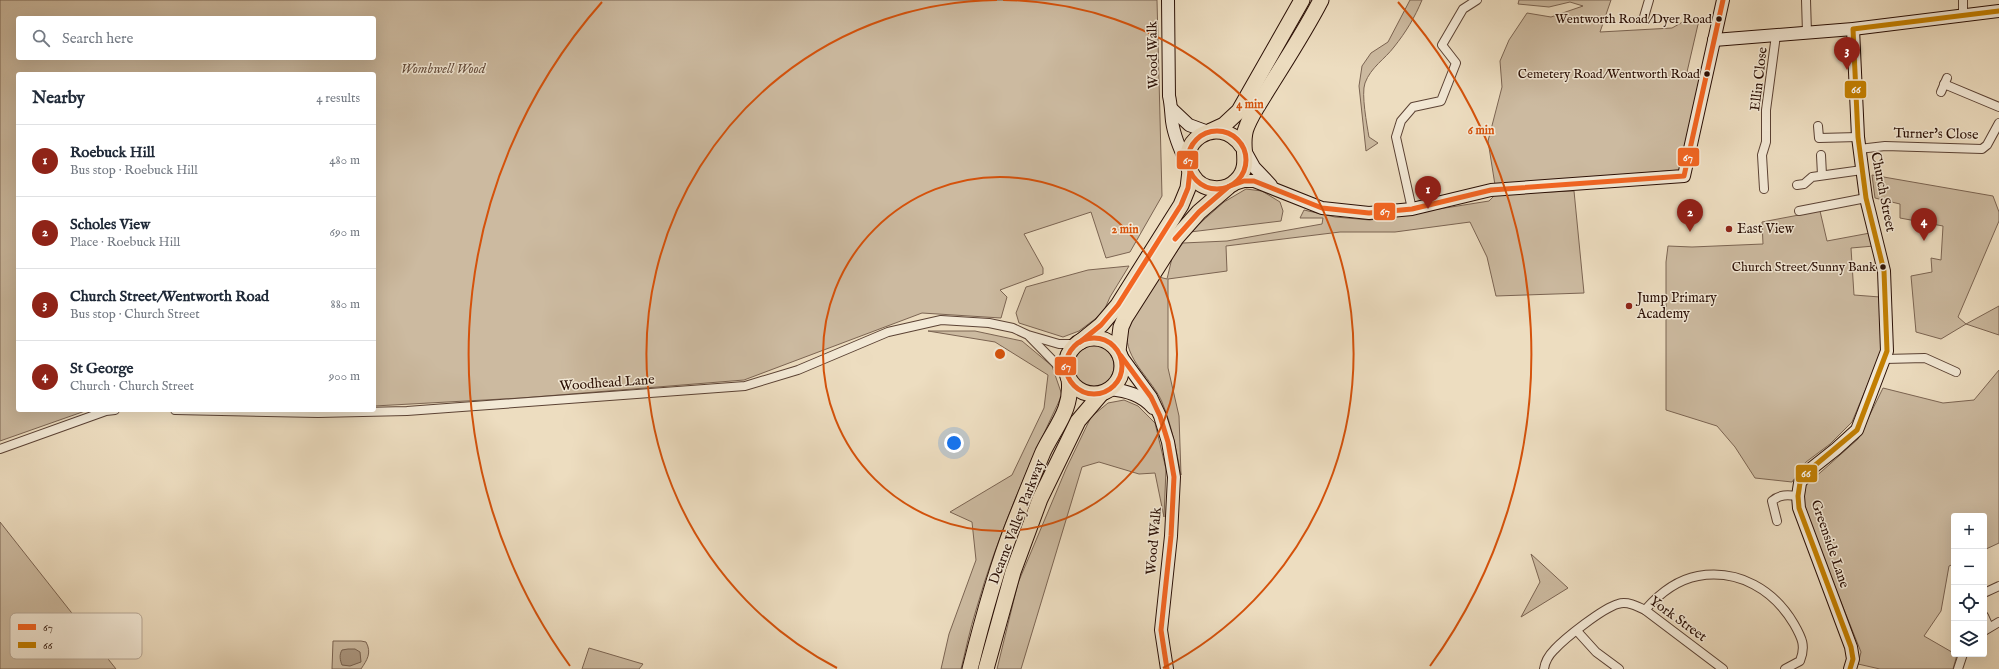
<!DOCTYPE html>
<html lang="en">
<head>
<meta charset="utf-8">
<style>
	body { margin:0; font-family:"IM FELL English",serif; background:#f6f6f7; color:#1f2937 }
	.controls { position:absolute; right:12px; bottom:12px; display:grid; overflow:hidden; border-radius:4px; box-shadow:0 4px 16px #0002 }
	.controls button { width:36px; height:36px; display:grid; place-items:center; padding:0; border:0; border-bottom:1px solid #e0e1e3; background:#fff; color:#1f2937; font:20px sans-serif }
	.you { position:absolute; left:954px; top:443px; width:14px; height:14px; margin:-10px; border:3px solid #fff; border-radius:50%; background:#1a73e8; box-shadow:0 0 0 6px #1a73e833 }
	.badge { display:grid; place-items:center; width:26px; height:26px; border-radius:50%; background:#8f2418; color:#fff; font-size:13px; font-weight:700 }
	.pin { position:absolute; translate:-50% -33px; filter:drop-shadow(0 1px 2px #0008) }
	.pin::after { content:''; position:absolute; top:21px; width:14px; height:12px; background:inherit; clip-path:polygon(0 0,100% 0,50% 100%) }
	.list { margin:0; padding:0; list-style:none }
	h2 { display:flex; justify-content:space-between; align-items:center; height:52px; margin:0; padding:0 16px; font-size:17px }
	h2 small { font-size:13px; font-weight:400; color:#747a83 }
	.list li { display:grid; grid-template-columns:26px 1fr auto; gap:12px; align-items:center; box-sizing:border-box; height:72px; padding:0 16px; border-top:1px solid #e0e1e3 }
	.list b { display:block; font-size:15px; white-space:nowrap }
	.list p { margin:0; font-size:13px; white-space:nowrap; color:#747a83 }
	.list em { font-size:13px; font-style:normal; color:#747a83 }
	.icon { flex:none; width:22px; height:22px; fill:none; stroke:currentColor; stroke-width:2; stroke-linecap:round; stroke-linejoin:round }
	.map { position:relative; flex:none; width:1999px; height:669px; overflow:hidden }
	.search { position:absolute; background:#fff; box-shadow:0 4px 16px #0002; left:16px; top:16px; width:360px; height:44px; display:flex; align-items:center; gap:10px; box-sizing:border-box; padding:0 14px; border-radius:4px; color:#747a83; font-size:15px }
	.panel { position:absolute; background:#fff; box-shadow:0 4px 16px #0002; left:16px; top:72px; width:360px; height:340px; border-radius:4px }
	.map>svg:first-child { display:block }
</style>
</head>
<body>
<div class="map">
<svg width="1999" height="669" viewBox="0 0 1999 669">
	<rect width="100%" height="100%" fill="#edddc0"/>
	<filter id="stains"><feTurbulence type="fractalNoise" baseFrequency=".005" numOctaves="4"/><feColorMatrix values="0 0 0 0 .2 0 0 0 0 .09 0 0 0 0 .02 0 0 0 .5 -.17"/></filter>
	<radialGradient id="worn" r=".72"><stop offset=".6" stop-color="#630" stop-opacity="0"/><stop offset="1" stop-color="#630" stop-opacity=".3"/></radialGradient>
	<g fill="#ccbaa0" stroke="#7b6452" fill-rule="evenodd">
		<path d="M0,0H1157L1162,196L1130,252L1106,258L1091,212L1024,234L1043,268V274L1000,290L1007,297L1001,318L922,313L744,380L521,398L374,406V74H18V410H88L0,441ZM18,18H374V58H18Z"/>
		<path d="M1410,0H1422C1415,17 1406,32 1394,47C1385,59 1371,67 1365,83C1361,94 1367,125 1369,137L1378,143L1366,151L1359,86L1362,66L1371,53L1388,42Z"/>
		<path d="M1519,0H1611L1600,32L1672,28L1688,19L1699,20L1687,72L1701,75L1679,170L1495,185L1488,141L1502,87L1500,61L1509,40L1527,13L1551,17L1583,6L1570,2L1549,7L1518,4Z"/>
		<path d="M1872,175L1993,196L1999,212V221L1958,317L1966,324L1999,306V335L1966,324L1941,339L1916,332L1911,276L1932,272L1931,258L1941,260L1943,226L1900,218V204L1875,198Z"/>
		<path d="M1246,189L1262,191L1280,202L1283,211L1281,221L1190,232L1224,202Z"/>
		<path d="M1574,191L1584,293L1496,296L1487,257L1470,222L1395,232H1340L1226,246L1227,271L1168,279V368L1179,416L1181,475C1176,450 1172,426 1162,402C1153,381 1128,362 1127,338C1126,321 1149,292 1159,277L1167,279L1172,258L1183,243L1227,241L1322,224L1323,218H1300L1304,210L1335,217L1370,220L1489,201L1496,194Z"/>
		<path d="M1820,211L1827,241L1870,233L1874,246L1851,248L1854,295L1880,297L1882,350L1852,422L1830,444L1806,462L1792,482L1755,478L1735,447L1717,426L1666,410V262L1668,246L1692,247L1763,244L1762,222Z"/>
		<path d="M1129,266L1110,297L1103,313L1079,331L1063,337L1019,323L1016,313L1026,287L1088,270Z"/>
		<path d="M928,331H975L1022,341L1052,366L1062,395C1029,464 997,536 976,610C970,629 966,649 961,669H941L949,634L976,560L972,522L950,512L1012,475L1044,408L1048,375L995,342Z"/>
		<circle cx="1093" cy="366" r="21"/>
		<path d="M1999,370V543L1984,550V516H1954V564L1949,566L1941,611L1924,636L1957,655L1953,669H1880L1858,664L1861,652L1804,510L1803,488L1858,439L1883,388L1943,403L1974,400Z"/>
		<path d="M1124,400L1138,406L1155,423L1166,469L1164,517L1155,473L1139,474L1099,462L1082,467L1021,669H997L1018,583L1066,469L1091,417L1108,403Z"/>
		<path d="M0,522L116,669H0Z"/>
		<path d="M1531,554L1568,588L1521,617L1540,582Z"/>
		<path d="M333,641H361L366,642C372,653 367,660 361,669H332Z"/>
		<path d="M589,648L636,662L643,664L639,669H582Z"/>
	</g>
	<path fill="#ab9780" stroke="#77614f" d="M348,649H355L360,652L361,662L350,666L342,665C340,660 339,655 342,650Z"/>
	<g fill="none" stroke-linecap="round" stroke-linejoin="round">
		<g stroke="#5b4234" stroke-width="10">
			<g id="street">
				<path d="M1806,0L1807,33"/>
				<path d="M1963,16V0"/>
				<path d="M1644,17L1649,0"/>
				<path d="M1944,84L1999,107"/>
				<path d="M1941,92L1947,78"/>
				<path d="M1818,126L1819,138L1858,137"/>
				<path d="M1859,149L1885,146L1982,149L1987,145L1999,123"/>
				<path d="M1821,155L1822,175"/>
				<path d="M1797,185L1804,184L1812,177L1862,170"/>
				<path d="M1764,189L1762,155L1766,142V110L1776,35"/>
				<path d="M1412,209L1396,137L1401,121L1413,107L1441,101L1456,63L1442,45L1463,9L1477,0"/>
				<path d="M1799,211L1866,198"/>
				<path d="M1030,337L1067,375"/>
				<path d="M1885,359L1925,358L1956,372"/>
				<path d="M175,410L318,413L407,411L745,386L798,370L888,332L941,320L989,323L1013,328L1028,335L1059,344H1077"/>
				<path d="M0,449L106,411L115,410"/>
				<path d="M1777,521L1772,501C1780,494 1788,495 1798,496"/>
				<path d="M1984,593L1999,586"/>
				<path d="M1645,610C1659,594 1676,580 1698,576C1739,569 1774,590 1794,624C1802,638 1806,646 1800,661L1785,669"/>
				<path d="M1984,616L1989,627"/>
				<path d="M1577,631L1596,652L1619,669"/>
				<path d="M1984,631L1999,622"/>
				<path d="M1544,669C1545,662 1549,655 1554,650C1565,638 1603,608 1618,604C1627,601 1637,606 1645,610L1723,669"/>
				<path d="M1958,669L1963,654"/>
			</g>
		</g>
		<g stroke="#2a0f05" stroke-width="14">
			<g id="secondary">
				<path d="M1168,0L1169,96C1171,104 1171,112 1172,121C1174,136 1181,152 1188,166"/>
				<path d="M1714,40L1853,29L1999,11"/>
				<path d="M1172,109L1189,125L1208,132"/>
				<path d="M1244,149L1254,167L1271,185"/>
				<path d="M1231,185L1244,181H1254L1322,208L1369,213L1412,209L1491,190L1684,176L1723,0"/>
				<path d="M1121,356L1151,397L1160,416L1168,442L1174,477L1171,536L1161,630L1167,669"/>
				<path d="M1110,389C1127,391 1142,395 1153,408"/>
				<path d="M1850,669L1853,659L1851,647L1799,508L1798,496L1800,483L1807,472L1836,449L1857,430L1887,351L1884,271L1866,198L1858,137L1853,29"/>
			</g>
		</g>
		<g stroke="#2a0f05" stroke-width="17">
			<g id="highway">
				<path d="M1211,131L1224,125L1239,111L1302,0"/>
				<path d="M1242,146C1218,111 1171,144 1193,176C1202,191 1225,193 1237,180C1253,164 1238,145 1247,126C1252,113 1261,101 1268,89C1286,60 1305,31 1321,0"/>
				<circle cx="1094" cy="366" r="28"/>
				<path d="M1080,342L1101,325L1118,305L1181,205L1188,188L1190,171"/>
				<path d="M1118,351L1121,327L1125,318L1176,238L1199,212L1228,187"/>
				<path d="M970,669C982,621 995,572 1013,526C1023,501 1033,476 1043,452C1055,427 1073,409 1069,379"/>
				<path d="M986,669L1013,572L1040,499L1078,421L1101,394"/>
			</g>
		</g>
		<use href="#street" stroke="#f3e9d6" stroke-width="8"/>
		<use href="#secondary" stroke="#f3e9d6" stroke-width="12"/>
		<use href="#highway" stroke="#edddc0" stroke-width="15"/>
		<g stroke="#f3e9d6" stroke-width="8">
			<g id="bus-1">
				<circle cx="1217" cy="160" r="29"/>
				<path d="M1230,186L1244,181H1254L1322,208L1369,213L1412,209L1491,190L1684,176L1723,0"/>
				<path d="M1175,239L1199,212L1228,187"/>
				<circle cx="1094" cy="366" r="28"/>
				<path d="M1080,342L1101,325L1118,305L1181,205L1188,188L1190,171"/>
				<path d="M1121,356L1151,397L1160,416L1168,442L1174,477L1171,536L1161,630L1167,669"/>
			</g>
		</g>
		<g stroke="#f3e9d6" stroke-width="8">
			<path id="bus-2" d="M1850,669L1853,659L1851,647L1799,508L1798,496L1800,483L1807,472L1857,430L1887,351L1884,271L1866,198L1858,137L1853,29L1999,11"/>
		</g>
		<use href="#bus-1" stroke="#f26522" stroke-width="5"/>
		<use href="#bus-2" stroke="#c48001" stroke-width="5"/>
	</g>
	<g fill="none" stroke="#d5520b" stroke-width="2">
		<circle cx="1000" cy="354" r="177"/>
		<path d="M837 668A354 354 0 0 1 997 0M1003 0A354 354 0 0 1 1163 668"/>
		<path d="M570 666A531 531 0 0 1 602 2M1398 2A531 531 0 0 1 1430 666"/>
	</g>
	<g fill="#2a0f05" stroke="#f3e9d6" stroke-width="1.5">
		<circle cx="1719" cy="19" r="3.5"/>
		<circle cx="1707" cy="74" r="3.5"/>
		<circle cx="1883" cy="267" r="3.5"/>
	</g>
	<g fill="#8f2418" stroke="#f3e9d6" stroke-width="1.5">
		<circle cx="1729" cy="229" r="4"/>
		<circle cx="1629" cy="306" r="4"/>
	</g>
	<g text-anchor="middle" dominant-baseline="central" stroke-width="3" stroke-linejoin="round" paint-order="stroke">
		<g font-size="13" fill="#2a0f05" stroke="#f3e9d6" text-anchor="end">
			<text x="1712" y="19">Wentworth Road/Dyer Road</text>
			<text x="1700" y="74">Cemetery Road/Wentworth Road</text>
			<text x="1876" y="267">Church Street/Sunny Bank</text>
		</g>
		<g font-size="14" fill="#2a0f05" stroke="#f3e9d6">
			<text transform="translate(1153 55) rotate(-91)">Wood Walk</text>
			<text transform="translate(1759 79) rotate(-83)">Ellin Close</text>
			<text transform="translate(1936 134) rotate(1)">Turner's Close</text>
			<text transform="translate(1883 192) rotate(79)">Church Street</text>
			<text transform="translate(607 383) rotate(-4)">Woodhead Lane</text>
			<text transform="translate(1017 522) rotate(-69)">Dearne Valley Parkway</text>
			<text transform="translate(1154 541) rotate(-85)">Wood Walk</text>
			<text transform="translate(1830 544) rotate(71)">Greenside Lane</text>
			<text transform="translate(1678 619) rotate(36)">York Street</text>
		</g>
		<g font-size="14" font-style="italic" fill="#634b3b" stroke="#f3e9d6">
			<text x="443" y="69">Wombwell Wood</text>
		</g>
		<g font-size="14" fill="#2a0f05" stroke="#f3e9d6" text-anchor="start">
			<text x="1737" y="229">East View</text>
			<text x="1637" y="298">Jump Primary<tspan x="1637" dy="16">Academy</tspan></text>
		</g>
	</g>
	<rect x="10" y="613" width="132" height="46" rx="6" fill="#f3e9d6" stroke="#b7a897" stroke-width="1"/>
	<rect x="18" y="624" width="18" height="6" fill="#f26522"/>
	<rect x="18" y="642" width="18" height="6" fill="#c48001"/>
	<g font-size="11" fill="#2a0f05">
		<text x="43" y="631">67</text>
		<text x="43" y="649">66</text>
	</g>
	<circle cx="1000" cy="354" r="6" fill="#d5520b" stroke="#f3e9d6" stroke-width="2"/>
	<g font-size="12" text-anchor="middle" font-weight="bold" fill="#d5520b" stroke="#f3e9d6" stroke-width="3" stroke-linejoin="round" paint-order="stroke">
		<text x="1250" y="108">4 min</text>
		<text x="1481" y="134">6 min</text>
		<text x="1125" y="233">2 min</text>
	</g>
	<g stroke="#f3e9d6" stroke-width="1.5">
		<rect x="1844" y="80" width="23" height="19" rx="4" fill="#c48001"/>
		<rect x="1677" y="147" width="23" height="20" rx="4" fill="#f26522"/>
		<rect x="1176" y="150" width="23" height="20" rx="4" fill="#f26522"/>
		<rect x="1373" y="202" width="23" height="19" rx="4" fill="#f26522"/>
		<rect x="1054" y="356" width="23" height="20" rx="4" fill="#f26522"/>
		<rect x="1795" y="464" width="23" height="19" rx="4" fill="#c48001"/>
	</g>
	<g font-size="11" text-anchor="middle" font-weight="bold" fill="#fff">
		<text x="1856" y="93">66</text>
		<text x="1688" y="161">67</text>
		<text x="1188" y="164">67</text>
		<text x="1385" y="215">67</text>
		<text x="1066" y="370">67</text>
		<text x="1806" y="477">66</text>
	</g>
	<rect width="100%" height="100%" filter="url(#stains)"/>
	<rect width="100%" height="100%" fill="url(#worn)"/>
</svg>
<div class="controls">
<button>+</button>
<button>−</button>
<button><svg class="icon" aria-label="locate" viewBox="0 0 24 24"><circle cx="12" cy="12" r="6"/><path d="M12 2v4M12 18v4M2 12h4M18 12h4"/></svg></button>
<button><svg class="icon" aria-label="layers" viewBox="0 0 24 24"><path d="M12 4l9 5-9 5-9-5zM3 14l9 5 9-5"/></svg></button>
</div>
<div class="you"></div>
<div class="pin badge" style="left:1428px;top:209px">1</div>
<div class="pin badge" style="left:1690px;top:232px">2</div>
<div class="pin badge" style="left:1847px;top:70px">3</div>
<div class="pin badge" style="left:1924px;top:241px">4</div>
<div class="search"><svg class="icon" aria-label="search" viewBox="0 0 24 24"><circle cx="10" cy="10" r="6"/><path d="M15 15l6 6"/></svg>Search here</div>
<section class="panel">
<h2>Nearby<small>4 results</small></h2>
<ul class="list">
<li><span class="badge">1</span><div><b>Roebuck Hill</b><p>Bus stop · Roebuck Hill</p></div><em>480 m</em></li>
<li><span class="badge">2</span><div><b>Scholes View</b><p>Place · Roebuck Hill</p></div><em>690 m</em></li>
<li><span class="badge">3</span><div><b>Church Street/Wentworth Road</b><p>Bus stop · Church Street</p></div><em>880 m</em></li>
<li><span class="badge">4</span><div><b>St George</b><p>Church · Church Street</p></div><em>900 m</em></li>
</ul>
</section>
</div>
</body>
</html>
